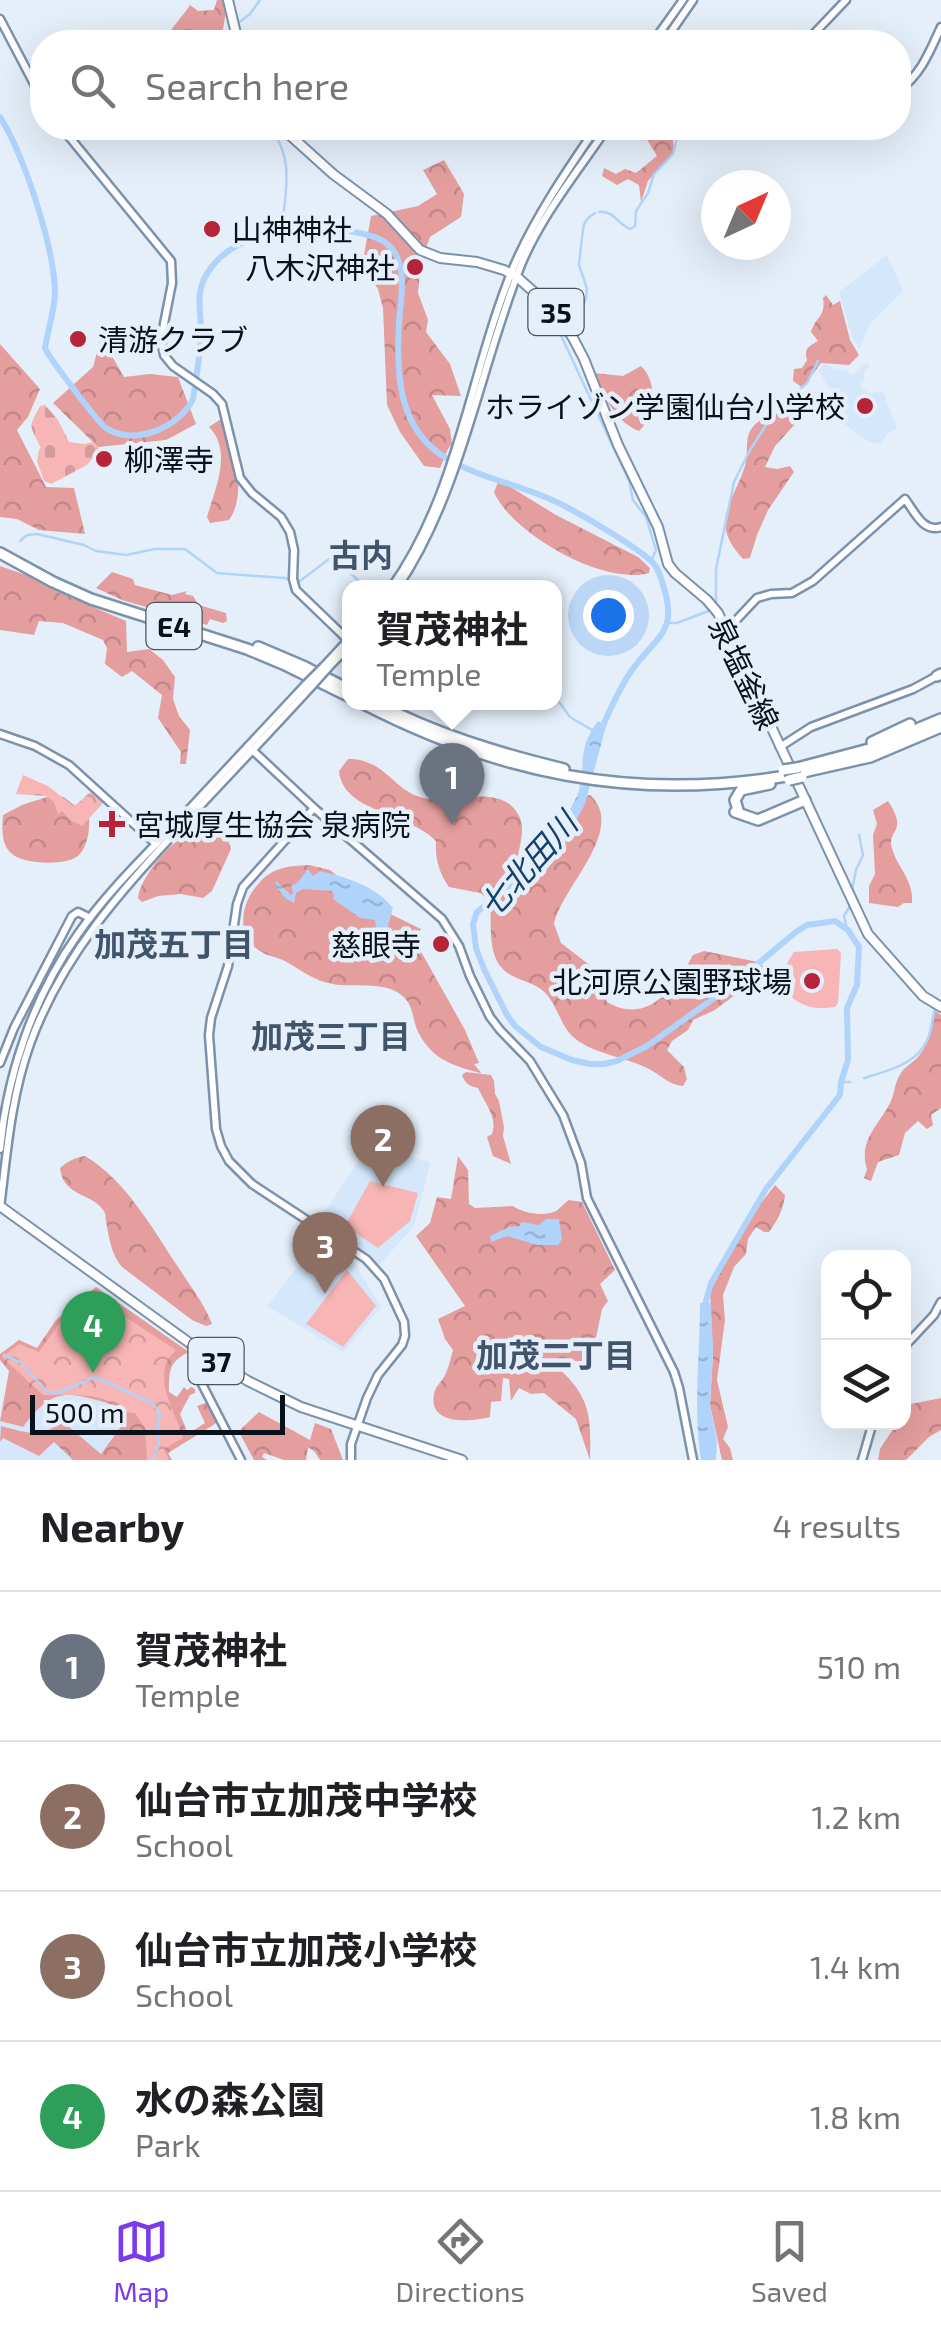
<!DOCTYPE html>
<html lang="en">
<head>
<meta charset="utf-8">
<style>
	body { margin:0; font-family:"Exo 2","Noto Sans JP",sans-serif; background:#f6f6f6; color:#202124 }
	.controls { position:absolute; right:30px; bottom:30px; display:grid; overflow:hidden; border-radius:20px; box-shadow:0 10px 40px #0002 }
	.controls button { width:90px; height:90px; display:grid; place-items:center; padding:0; border:0; border-bottom:2px solid #e0e0e0; background:#fff; color:#202124; font:50px sans-serif }
	.compass { position:absolute; left:701px; top:170px; width:90px; height:90px; border-radius:50%; background:#fff; box-shadow:0 10px 40px #0002; rotate:44deg }
	.scale { position:absolute; left:30px; bottom:25px; width:255px; box-sizing:border-box; padding-left:10px; border:5px solid #09111a; border-top:0; font-size:28px; line-height:35px; white-space:nowrap; color:#09111a; -webkit-text-stroke:8px #e5effa; paint-order:stroke }
	.you { position:absolute; left:608px; top:615px; width:35px; height:35px; margin:-25px; border:8px solid #fff; border-radius:50%; background:#1a73e8; box-shadow:0 0 0 15px #1a73e833 }
	.badge { display:grid; place-items:center; width:65px; height:65px; border-radius:50%; background:#7c3aed; color:#fff; font-size:32px; font-weight:700 }
	.pin { position:absolute; translate:-50% -82px; filter:drop-shadow(0 2px 5px #0008) }
	.pin::after { content:''; position:absolute; top:52px; width:35px; height:30px; background:inherit; clip-path:polygon(0 0,100% 0,50% 100%) }
	.popup { position:absolute; left:342px; top:580px; width:220px; height:130px; box-sizing:border-box; display:grid; place-content:center; border-radius:20px; background:#fff; filter:drop-shadow(0 2px 8px #0005); font-size:32px; white-space:nowrap; color:#757577 }
	.popup b { font-size:38px; color:#202124 }
	.popup::after { content:''; position:absolute; left:50%; top:100%; margin-left:-20px; border:20px solid transparent; border-top-color:#fff }
	.list { margin:0; padding:0; list-style:none }
	h2 { display:flex; justify-content:space-between; align-items:center; height:130px; margin:0; padding:0 40px; font-size:42px }
	h2 small { font-size:32px; font-weight:400; color:#757577 }
	.list li { display:grid; grid-template-columns:65px 1fr auto; gap:30px; align-items:center; box-sizing:border-box; height:150px; padding:0 40px; border-top:2px solid #e0e0e0 }
	.list b { display:block; font-size:38px; white-space:nowrap }
	.list p { margin:0; font-size:32px; white-space:nowrap; color:#757577 }
	.list em { font-size:32px; font-style:normal; color:#757577 }
	.icon { flex:none; width:55px; height:55px; fill:none; stroke:currentColor; stroke-width:2; stroke-linecap:round; stroke-linejoin:round }
	.map { position:relative; flex:none; width:941px; height:1460px; overflow:hidden }
	.search { position:absolute; background:#fff; box-shadow:0 10px 40px #0002; left:30px; right:30px; top:30px; height:110px; display:flex; align-items:center; gap:25px; box-sizing:border-box; padding:0 35px; border-radius:40px; color:#757577; font-size:38px }
	.sheet { height:730px; background:#fff }
	nav { display:flex; justify-content:space-around; align-items:center; box-sizing:border-box; height:140px; border-top:2px solid #e0e0e0; background:#fff; font-size:28px; color:#757577 }
	nav a { display:grid; justify-items:center; gap:5px }
	nav .on { color:#7c3aed }
	.map>svg:first-child { display:block }
</style>
</head>
<body>
<div class="map">
<svg width="941" height="1460" viewBox="0 0 941 1460">
	<defs>
		<pattern id="forest-crowns" width="20" height="18" patternUnits="userSpaceOnUse" patternTransform="scale(2.5)"><rect width="20" height="18" fill="#e49e9e"/><path d="M2 6a3 3 0 1 1 6 0M12 15a3 3 0 1 1 6 0" fill="none" stroke="#c28788"/></pattern>
		<pattern id="cemetery-stones" width="16" height="16" patternUnits="userSpaceOnUse" patternTransform="scale(2.5)"><rect width="16" height="16" fill="#f8b5b5"/><path d="M2 7V4a2 2 0 0 1 4 0v3zM10 15v-3a2 2 0 0 1 4 0v3z" fill="#d39b9b"/></pattern>
		<pattern id="park-crowns" width="20" height="18" patternUnits="userSpaceOnUse" patternTransform="scale(2.5)"><rect width="20" height="18" fill="#f8b5b5"/><path d="M2 6a3 3 0 1 1 6 0M12 15a3 3 0 1 1 6 0" fill="none" stroke="#d39b9b"/></pattern>
		<pattern id="water-ripples" width="26" height="14" patternUnits="userSpaceOnUse" patternTransform="scale(2.5)"><rect width="26" height="14" fill="#b0d3fb"/><path d="M2 4q2-2 4 0t4 0M15 11q2-2 4 0t4 0" fill="none" stroke="#96b4d7"/></pattern>
	</defs>
	<rect width="100%" height="100%" fill="#e5effa"/>
	<g fill="#d5e7fb">
		<path d="M887,255L903,291L870,324L859,349L852,337L839,292Z"/>
		<path d="M824,363L833,368L848,371L852,375L867,363L869,366L864,373V380L860,382L861,387L869,393L883,392L897,428L887,434L880,444L869,442L838,420L846,409L839,402L837,391L828,388L819,370Z"/>
		<path d="M368,1146L428,1161L430,1164L414,1226L380,1264H377L365,1252L319,1221Z"/>
		<path d="M320,1238L356,1265L381,1307L343,1352L267,1306Z"/>
		<path d="M65,1395L85,1397L114,1405L125,1422L101,1454L103,1460H0V1421L23,1427L35,1410L50,1398Z"/>
	</g>
	<g fill="url(#forest-crowns)">
		<path d="M217,0H228L223,29L224,42H213L209,30L179,33L166,42C168,29 183,17 190,5L198,11L214,10Z"/>
		<path d="M640,128H672L674,151L648,181L641,202L639,185L628,179L617,185L602,176L604,168L616,174L625,169L636,173L657,156Z"/>
		<path d="M444,160L464,194L461,217L430,237L421,262L418,293L428,320L426,332L450,364L461,396L432,395L450,429L452,444L448,449L440,468L424,466L400,432L387,405L383,308L378,289L362,266L371,216L418,206L437,194L423,170Z"/>
		<path d="M826,295L833,305L840,301L850,340L859,355L849,365L821,363L803,388L793,381L794,369L802,368L807,360C804,348 808,347 818,341L811,332C816,316 826,317 823,298Z"/>
		<path d="M101,337L124,377L150,374L178,377L196,424L166,440L98,447L53,403L93,367Z"/>
		<path d="M0,344L40,389L28,417L17,430L46,487L74,488L85,534L39,530L17,519L0,517Z"/>
		<path d="M641,366C658,382 656,416 639,431C618,424 601,394 594,373L623,376Z"/>
		<path d="M779,413L792,414L797,422L775,446L765,467L777,469L790,466L794,472L768,510L757,535L750,558L743,559C708,521 733,504 745,466C749,454 744,438 752,428C758,419 770,416 779,413Z"/>
		<path d="M224,417C231,448 249,492 229,520L210,523L207,517C215,489 233,451 209,427Z"/>
		<path d="M499,480L556,515L638,557L650,568L649,573C604,586 512,534 494,492Z"/>
		<path d="M0,566L26,575L53,590L126,621L127,652L149,649L163,660L175,677L173,699L179,716L190,730L186,764H180L181,752L158,718L162,695L132,671L122,677L105,664L107,648L103,640L63,623L39,621L34,635L0,630Z"/>
		<path d="M112,572L133,579L135,585L172,595L187,591L185,594L193,596L199,605L226,613L227,621L223,623L210,619L207,625L122,600L96,588Z"/>
		<path d="M348,759C386,759 392,790 423,798C452,805 499,782 518,814C532,837 503,869 526,888L553,853L585,796L590,795C628,829 560,889 554,924L561,943L596,970L607,1002C648,1026 676,987 693,955L704,951L758,962L764,967L765,971L759,977L715,1010L693,1020L688,1030L672,1041L667,1050L684,1067L687,1079L683,1086C669,1085 661,1075 649,1069C625,1056 590,1054 571,1035C559,1022 556,1001 542,990C530,980 512,980 502,968C487,953 492,920 490,900L480,893L449,887C439,873 435,858 436,841C410,813 343,813 339,771Z"/>
		<path d="M53,795L64,797L89,817C90,828 88,846 79,855C69,866 22,865 11,853C1,844 2,828 3,815L22,805Z"/>
		<path d="M888,801C909,833 887,829 892,848C897,868 914,879 912,903H904L898,907L869,903V886L875,874L873,835L877,824L873,810Z"/>
		<path d="M215,828L225,830L231,849L212,891L203,898L181,894L158,896L142,902L138,898C140,878 170,841 190,833C197,830 207,829 215,828Z"/>
		<path d="M309,865L330,870L376,907L421,929L415,941L465,1030L479,1063L474,1064L481,1073C451,1066 428,1057 416,1027C412,1014 412,1002 400,994C383,981 353,988 333,984C314,981 301,970 285,961C276,957 264,955 257,949C234,931 243,899 260,882C273,867 290,866 309,865Z"/>
		<path d="M935,1011L941,1015V1108L931,1115L933,1125L927,1129L918,1121L905,1133L899,1155L878,1162L871,1181L864,1178L867,1169C858,1141 878,1126 890,1103C895,1094 894,1083 901,1073C905,1066 913,1063 918,1057C929,1043 933,1028 935,1011Z"/>
		<path d="M466,1072L491,1075L494,1081L495,1094L499,1101L504,1127L503,1136L511,1164L493,1156L487,1137L492,1134C498,1117 485,1104 478,1088C470,1086 465,1084 462,1075Z"/>
		<path d="M85,1156C126,1180 154,1231 180,1270C191,1287 205,1305 212,1324L206,1326L192,1320L122,1267C111,1254 109,1238 106,1221C105,1219 106,1216 105,1213C94,1192 63,1198 60,1168C68,1161 74,1158 85,1156Z"/>
		<path d="M458,1156L468,1170L469,1204L475,1208L513,1206C523,1213 543,1217 556,1211C557,1211 568,1200 569,1200L582,1202L615,1270L600,1284L608,1301L602,1309L591,1362L558,1360L556,1366C591,1397 591,1415 590,1460L576,1419L544,1393L531,1394L519,1388L511,1401L509,1379L503,1378L501,1401L491,1402L490,1417C471,1422 428,1426 434,1394C435,1386 443,1381 446,1373C449,1366 451,1357 453,1350L445,1339L438,1319L465,1306L416,1236L430,1223L437,1197L451,1199Z"/>
		<path d="M775,1185L785,1195C784,1208 777,1222 769,1232H764L756,1227L748,1239L746,1254L734,1267L723,1295L725,1320L717,1380L728,1427L723,1439L730,1448L733,1460H722L710,1405L713,1354L710,1292L748,1220Z"/>
		<path d="M96,1287L189,1352C169,1362 169,1370 169,1392L177,1397L184,1387L187,1390L191,1387L195,1389V1393L190,1395L180,1414L188,1434L205,1423L197,1406L208,1402L218,1422L168,1453L172,1460H73L54,1442L39,1456L3,1438L0,1442L1,1426C26,1432 40,1440 62,1421L101,1454L125,1421L114,1405C68,1392 54,1385 23,1427L0,1421L9,1371L0,1360V1354L19,1340L37,1348L56,1320Z"/>
		<path d="M941,1398V1430L929,1437L906,1460H878L880,1449L897,1423L904,1422L905,1408L911,1404Z"/>
		<path d="M259,1412L310,1440L315,1423L331,1429L343,1460H320L315,1452L308,1447L306,1460H284L264,1453L262,1457L267,1460H254L240,1434L241,1429Z"/>
	</g>
	<path fill="url(#cemetery-stones)" d="M45,405L58,420L69,442L85,444L92,442L100,449L87,465L51,484L44,481L37,461L39,450L41,448C29,423 28,429 40,406Z"/>
	<g fill="url(#park-crowns)">
		<path d="M23,775L48,786L73,806C81,803 86,793 94,791L104,802L82,826L70,820L62,811L58,814L54,802L46,796L16,794Z"/>
		<path d="M85,1306L116,1311L176,1350C172,1355 167,1359 166,1364C158,1389 177,1415 183,1438L164,1449L169,1460H147L145,1428L135,1413L124,1412C104,1390 70,1396 43,1395L2,1357L19,1344L39,1352L60,1322Z"/>
	</g>
	<g fill="#f8b5b5">
		<path d="M837,949L841,953L838,1003L835,1007C797,1014 768,988 794,952Z"/>
		<path d="M370,1181L418,1193L410,1221L378,1248L345,1226Z"/>
		<path d="M347,1270L376,1306L343,1347L306,1324Z"/>
	</g>
	<g fill="url(#water-ripples)">
		<path d="M598,721L606,726L585,804L555,858L548,852L578,794C587,763 576,751 598,721Z"/>
		<path d="M308,869L313,876L320,871C346,877 376,886 393,908L386,933L376,927L375,920L360,918L333,899L334,895L332,891L303,889L296,893L294,903L285,898L275,885L276,881L291,895L293,893L291,886L298,882Z"/>
		<path d="M546,1219H559L562,1239L558,1245H537L507,1236L491,1242L490,1236L509,1227L520,1226L521,1222L539,1225Z"/>
		<path d="M700,1303H711L713,1354L710,1405L717,1441L716,1460H701C693,1406 700,1357 700,1303Z"/>
	</g>
	<g fill="none" stroke-linecap="round" stroke-linejoin="round">
		<g stroke="#b0d3fb" stroke-width="2.5">
			<path d="M237,24L250,14L260,0"/>
			<path d="M224,42L225,37L231,29"/>
			<path d="M271,128C296,164 284,192 282,232"/>
			<path d="M599,212C613,210 618,224 630,229L635,226L636,211L648,193L654,174L673,154L677,138L690,128"/>
			<path d="M567,322C573,316 580,312 584,304C591,289 583,279 579,265C579,262 583,228 584,225C586,218 590,217 595,213"/>
			<path d="M561,327L558,329L629,481L633,500L646,517L656,550L651,561"/>
			<path d="M20,541L27,535L37,534L84,545L96,551L126,555L155,549H185L217,573L284,578L300,581L333,556L366,588"/>
			<path d="M716,603V569L734,482L749,452L776,409L807,383L818,361"/>
			<path d="M667,623H677L711,610"/>
			<path d="M554,695L570,717L592,730"/>
			<path d="M852,890L856,870L863,855L859,835"/>
			<path d="M847,929L844,916L850,906"/>
			<path d="M864,1078C891,1070 922,1063 930,1032C934,1019 931,1010 941,1001"/>
			<path d="M841,1082H850"/>
			<path d="M4,1355L20,1362L47,1392H60L95,1377L152,1403L160,1413L157,1430L159,1445L152,1460"/>
		</g>
		<g stroke="#b0d3fb" stroke-width="6">
			<path d="M0,117C24,155 55,249 55,294C54,312 48,330 45,348C48,356 99,424 106,428C134,447 180,427 193,399C196,377 201,354 201,331C201,313 196,296 204,279C217,253 242,240 270,234C299,228 331,227 360,233C372,236 385,239 393,250C408,272 400,300 399,324C396,374 398,429 446,458C479,478 518,484 552,500C573,509 641,549 654,564C659,570 661,578 663,585C679,633 656,636 632,670C619,688 610,710 601,730"/>
			<path d="M557,838L532,868L477,912L473,924L476,948L484,969L507,1015L515,1026L541,1047L572,1060L590,1064H604L617,1061L647,1046L731,986L796,932L807,925L835,921L848,930L859,947L857,985L847,1008L848,1060L841,1082L840,1095L766,1189L711,1283L704,1308"/>
		</g>
		<g stroke="#7c92ac" stroke-width="11">
			<g id="secondary">
				<path d="M0,19L42,99"/>
				<path d="M807,41L846,0"/>
				<path d="M653,42L683,0"/>
				<path d="M664,42L693,0"/>
				<path d="M898,91C921,75 930,51 941,27"/>
				<path d="M62,128L171,261L172,283L161,339L164,355L173,366L213,394L222,404L240,478L252,493L281,517L290,532L294,550L293,579L296,590L350,642"/>
				<path d="M391,588C459,493 470,371 514,266C535,217 566,172 596,128"/>
				<path d="M397,588C461,494 479,370 521,265C541,216 578,171 607,128"/>
				<path d="M726,631L757,598L771,594L792,593L813,581L905,499C915,512 923,533 941,527"/>
				<path d="M324,666L350,638"/>
				<path d="M328,668L350,645"/>
				<path d="M0,734L35,746L69,765L156,844"/>
				<path d="M248,746L314,808L442,919L459,946L470,976L490,1017L500,1030L530,1061L563,1115L581,1163L587,1198L674,1372L679,1388L693,1460"/>
				<path d="M780,747L811,727L913,689L937,676"/>
				<path d="M314,808L243,887L237,904L228,966L211,1018L209,1035L216,1129L221,1146L229,1161L252,1184L366,1259L384,1279L404,1322L405,1336L402,1345L378,1375L367,1398L351,1444V1460"/>
				<path d="M0,1063L14,1028L72,916L78,912L90,918"/>
				<path d="M0,1149C7,1073 34,996 78,934C107,892 145,856 180,819C222,774 264,729 306,684"/>
				<path d="M0,1208C7,1152 11,1097 30,1044C62,955 123,888 186,821C228,776 270,732 311,687"/>
				<path d="M904,1347L934,1315L941,1302"/>
				<path d="M207,1355L201,1370V1382L241,1460"/>
				<path d="M862,1460L873,1422"/>
			</g>
		</g>
		<g stroke="#7c92ac" stroke-width="12">
			<g id="primary">
				<path d="M228,0L238,42"/>
				<path d="M282,128L333,174L387,214L420,250L440,258L477,262L504,270L517,277L554,310L573,338L584,359L618,445L658,527L668,564L675,573L707,600L718,613L868,934L923,996L941,1007"/>
				<path d="M0,1206L202,1352L248,1381L301,1407L462,1460"/>
			</g>
		</g>
		<g stroke="#7c92ac" stroke-width="14">
			<g id="highway">
				<path d="M0,553L53,582L91,599L247,649L283,664L350,697"/>
				<path d="M258,647L305,667L350,690"/>
				<path d="M937,676L941,674"/>
				<path d="M360,702C499,774 631,801 786,776"/>
				<path d="M374,702C435,734 498,753 564,769"/>
				<path d="M872,742L910,724"/>
				<path d="M797,768L869,749L941,719"/>
				<path d="M799,773L870,757L941,727"/>
				<path d="M738,810L735,800L741,790L770,784"/>
				<path d="M735,812L758,820L805,800"/>
			</g>
		</g>
		<use href="#secondary" stroke="#fff" stroke-width="6"/>
		<use href="#primary" stroke="#fff" stroke-width="8"/>
		<use href="#highway" stroke="#fff" stroke-width="9"/>
		<g stroke="#7c92ac" stroke-width="11" stroke-linecap="butt">
			<g id="secondary-bridge">
				<path d="M306,684L324,666"/>
				<path d="M311,687L328,668"/>
			</g>
		</g>
		<g stroke="#7c92ac" stroke-width="14" stroke-linecap="butt">
			<g id="highway-bridge">
				<path d="M783,770L797,768"/>
				<path d="M789,780L802,777"/>
			</g>
		</g>
		<use href="#secondary-bridge" stroke="#fff" stroke-width="6"/>
		<use href="#highway-bridge" stroke="#fff" stroke-width="9"/>
	</g>
	<g fill="#b6243a" stroke="#e5effa" stroke-width="4">
		<circle cx="212" cy="229" r="10"/>
		<circle cx="415" cy="267" r="10"/>
		<circle cx="78" cy="339" r="10"/>
		<circle cx="865" cy="406" r="10"/>
		<circle cx="104" cy="459" r="10"/>
		<path d="M107 809h10v10h10v10h-10v10h-10v-10h-10v-10h10z"/>
		<circle cx="441" cy="944" r="10"/>
		<circle cx="812" cy="981" r="10"/>
	</g>
	<g text-anchor="middle" dominant-baseline="central" stroke-width="9" stroke-linejoin="round" paint-order="stroke">
		<g fill="#e5effa" stroke="#4b545d" stroke-width="2.5">
			<rect x="528.5" y="289" width="55" height="46" rx="8"/>
			<rect x="146.5" y="603" width="55" height="46" rx="8"/>
			<rect x="188.5" y="1338" width="55" height="46" rx="8"/>
		</g>
		<g font-size="28" font-weight="bold" fill="#09111a">
			<text x="556" y="312">35</text>
			<text x="174" y="626">E4</text>
			<text x="216" y="1361">37</text>
		</g>
		<g font-size="30" fill="#09111a" stroke="#e5effa" text-anchor="start">
			<text x="232" y="229">山神神社</text>
			<text x="395" y="267" text-anchor="end">八木沢神社</text>
			<text x="98" y="339">清游クラブ</text>
			<text x="845" y="406" text-anchor="end">ホライゾン学園仙台小学校</text>
			<text x="124" y="459">柳澤寺</text>
			<text x="134" y="824">宮城厚生協会 泉病院</text>
			<text x="421" y="944" text-anchor="end">慈眼寺</text>
			<text x="792" y="981" text-anchor="end">北河原公園野球場</text>
		</g>
		<g font-size="30" fill="#09111a" stroke="#e5effa">
			<text transform="translate(745 673) rotate(64)">泉塩釜線</text>
		</g>
		<g font-size="32" font-weight="bold" fill="#40546c" stroke="#e5effa">
			<text x="361" y="554">古内</text>
			<text x="174" y="943">加茂五丁目</text>
			<text x="331" y="1035">加茂三丁目</text>
			<text x="556" y="1354">加茂二丁目</text>
		</g>
		<g font-size="32" font-style="italic" fill="#14406e" stroke="#e5effa">
			<text transform="translate(527 864) rotate(-48)">七北田川</text>
		</g>
	</g>
</svg>
<div class="controls">
<button><svg class="icon" aria-label="locate" viewBox="0 0 24 24"><circle cx="12" cy="12" r="6"/><path d="M12 2v4M12 18v4M2 12h4M18 12h4"/></svg></button>
<button><svg class="icon" aria-label="layers" viewBox="0 0 24 24"><path d="M12 4l9 5-9 5-9-5zM3 14l9 5 9-5"/></svg></button>
</div>
<svg class="compass" viewBox="-18 -18 36 36"><path d="M0-13l5 13h-10z" fill="#e53935"/><path d="M0 13l5-13h-10z" fill="#757577"/></svg>
<div class="scale">500 m</div>
<div class="you"></div>
<div class="pin badge" style="left:452px;top:825px;background:#6b7280">1</div>
<div class="popup"><b>賀茂神社</b>Temple</div>
<div class="pin badge" style="left:383px;top:1187px;background:#8d6e63">2</div>
<div class="pin badge" style="left:325px;top:1294px;background:#8d6e63">3</div>
<div class="pin badge" style="left:93px;top:1373px;background:#2e9e5b">4</div>
<div class="search"><svg class="icon" aria-label="search" viewBox="0 0 24 24"><circle cx="10" cy="10" r="6"/><path d="M15 15l6 6"/></svg>Search here</div>
</div>
<section class="sheet">
<h2>Nearby<small>4 results</small></h2>
<ul class="list">
<li><span class="badge" style="background:#6b7280">1</span><div><b>賀茂神社</b><p>Temple</p></div><em>510 m</em></li>
<li><span class="badge" style="background:#8d6e63">2</span><div><b>仙台市立加茂中学校</b><p>School</p></div><em>1.2 km</em></li>
<li><span class="badge" style="background:#8d6e63">3</span><div><b>仙台市立加茂小学校</b><p>School</p></div><em>1.4 km</em></li>
<li><span class="badge" style="background:#2e9e5b">4</span><div><b>水の森公園</b><p>Park</p></div><em>1.8 km</em></li>
</ul>
</section>
<nav>
<a class="on"><svg class="icon" aria-label="map" viewBox="0 0 24 24"><path d="M3 6l6-2 6 2 6-2v14l-6 2-6-2-6 2zM9 4v14M15 6v14"/></svg>Map</a>
<a><svg class="icon" aria-label="directions" viewBox="0 0 24 24"><path d="M12 3l9 9-9 9-9-9zM9 14v-3h6M13 9l2 2-2 2"/></svg>Directions</a>
<a><svg class="icon" aria-label="saved" viewBox="0 0 24 24"><path d="M7 4h10v16l-5-4-5 4z"/></svg>Saved</a>
</nav>
</body>
</html>
